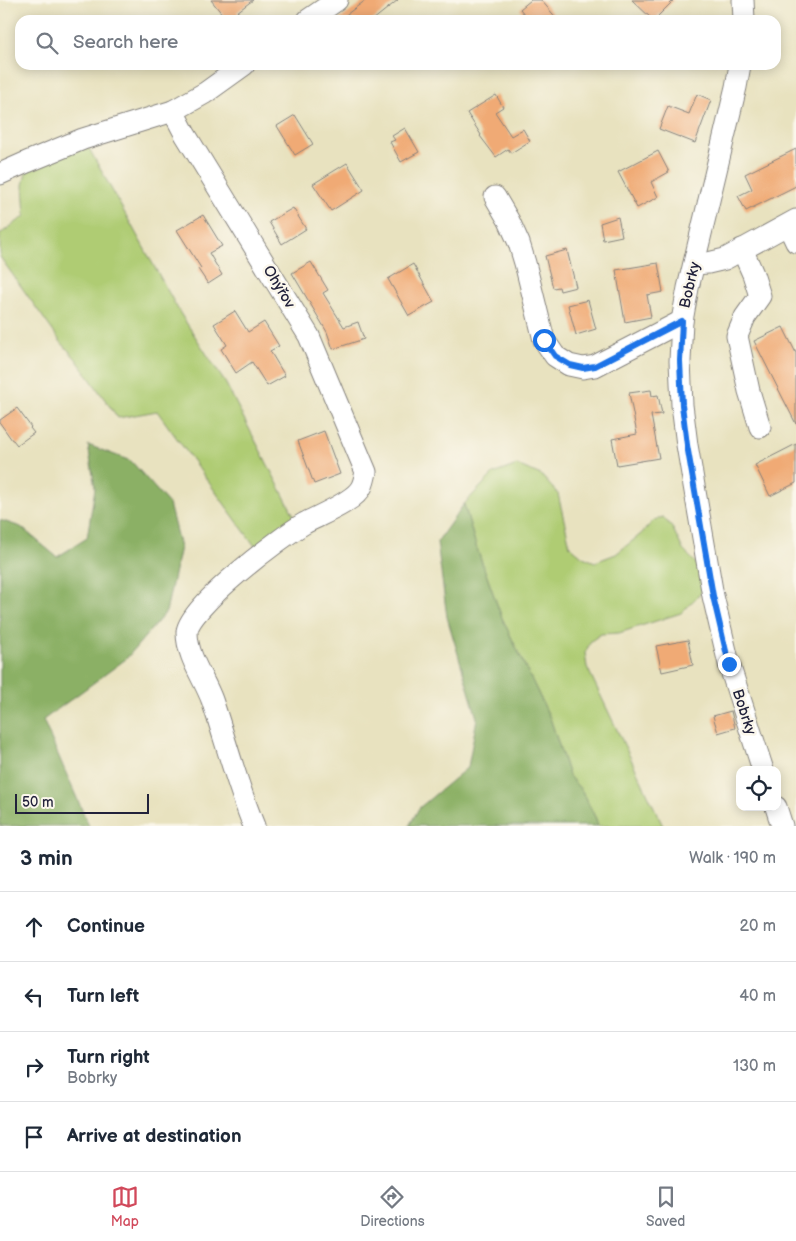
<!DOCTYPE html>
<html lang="en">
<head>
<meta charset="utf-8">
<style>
	body { margin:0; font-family:"Balsamiq Sans",sans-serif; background:#f2f2f3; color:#1f2937 }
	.controls { position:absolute; right:15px; bottom:15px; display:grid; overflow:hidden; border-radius:10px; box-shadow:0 2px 12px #0003 }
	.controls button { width:45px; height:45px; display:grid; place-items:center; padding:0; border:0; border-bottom:1px solid #e0e1e3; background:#fff; color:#1f2937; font:25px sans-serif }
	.scale { position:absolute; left:15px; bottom:12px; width:134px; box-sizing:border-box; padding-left:5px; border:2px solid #22223b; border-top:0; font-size:14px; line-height:18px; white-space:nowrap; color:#22223b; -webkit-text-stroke:4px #fbf7ec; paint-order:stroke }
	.stop { position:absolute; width:15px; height:15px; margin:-11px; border:4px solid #1a73e8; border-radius:50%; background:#fff }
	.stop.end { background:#1a73e8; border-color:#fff; box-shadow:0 1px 5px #0008 }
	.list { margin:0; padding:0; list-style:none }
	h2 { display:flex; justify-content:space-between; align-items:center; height:65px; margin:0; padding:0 20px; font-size:21px }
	h2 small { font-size:16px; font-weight:400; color:#747a83 }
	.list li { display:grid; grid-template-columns:32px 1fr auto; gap:15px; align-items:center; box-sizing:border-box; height:70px; padding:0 20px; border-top:1px solid #e0e1e3 }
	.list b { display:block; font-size:19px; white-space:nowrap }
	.list p { margin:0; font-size:16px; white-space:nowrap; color:#747a83 }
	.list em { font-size:16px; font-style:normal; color:#747a83 }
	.icon { flex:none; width:28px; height:28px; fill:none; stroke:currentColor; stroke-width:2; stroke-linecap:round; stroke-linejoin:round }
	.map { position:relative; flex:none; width:796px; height:826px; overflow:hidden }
	.search { position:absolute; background:#fff; box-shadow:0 2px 12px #0003; left:15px; right:15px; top:15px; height:55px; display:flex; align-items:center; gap:12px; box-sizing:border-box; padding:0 18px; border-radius:15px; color:#747a83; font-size:19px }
	.sheet { height:345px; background:#fff }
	nav { display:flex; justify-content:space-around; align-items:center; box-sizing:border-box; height:70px; border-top:1px solid #e0e1e3; background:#fff; font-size:14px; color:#747a83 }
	nav a { display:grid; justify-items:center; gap:2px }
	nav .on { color:#d1495b }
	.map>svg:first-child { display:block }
</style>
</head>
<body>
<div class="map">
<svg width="796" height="826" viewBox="0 0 796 826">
	<rect width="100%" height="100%" fill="#fbf7ec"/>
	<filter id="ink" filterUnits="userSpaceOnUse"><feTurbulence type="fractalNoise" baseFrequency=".02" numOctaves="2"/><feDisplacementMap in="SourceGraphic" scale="10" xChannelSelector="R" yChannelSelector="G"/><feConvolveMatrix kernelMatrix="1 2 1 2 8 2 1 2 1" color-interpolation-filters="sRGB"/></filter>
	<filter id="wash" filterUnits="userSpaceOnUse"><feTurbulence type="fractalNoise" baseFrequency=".0096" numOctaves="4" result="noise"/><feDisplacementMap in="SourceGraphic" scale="20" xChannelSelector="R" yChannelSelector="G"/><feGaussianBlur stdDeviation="1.12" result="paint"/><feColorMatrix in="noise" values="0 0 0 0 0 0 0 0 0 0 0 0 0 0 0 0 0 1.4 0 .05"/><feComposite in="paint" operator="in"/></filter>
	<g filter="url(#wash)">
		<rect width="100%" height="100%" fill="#e8e2bf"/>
		<g fill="#afcc73" stroke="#687757">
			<path d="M86,143L180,313L226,384L299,525L257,549L157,411L118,418L76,359L60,341L0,257V234L25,216L23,185L28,165Z"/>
			<path d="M517,465L541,475L558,494L570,546L583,557L595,562L616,554L641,534L654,520L663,517L673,529L683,550L695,562L703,575V585L701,593L681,613L619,633L601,634L591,641L585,653L587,667L663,826H598L596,819L582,791L569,776L550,718L502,618L476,546L464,504L493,474Z"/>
		</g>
		<g fill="#8bb065" stroke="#566950">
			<path d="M88,445L131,461L169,504L180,547L166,612L126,659L43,720L89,826H0V520L21,527L57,557L87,538L95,488Z"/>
			<path d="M464,504L476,546L502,618L550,718L569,776L582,791L596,819L598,826H409L419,808L468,767L477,718L447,617L437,542Z"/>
		</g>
		<g id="blocks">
			<g fill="#f0aa75">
				<path d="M211,0H253L237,12L243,20H227Z"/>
				<path d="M366,0H398L373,20H339Z"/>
				<path d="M531,0H541L558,20H529L520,9Z"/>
				<path d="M632,0H674L654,20H653Z"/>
				<path d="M697,94L711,100L695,143L659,129L668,106L689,114Z"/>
				<path d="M496,95L503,107L495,112L511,136L523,129L530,141L511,153L508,149L496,157L480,136L481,135L467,113Z"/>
				<path d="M295,115L313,144L295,155L277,126Z"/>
				<path d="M405,128L419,152L401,162L390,142L395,140L392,136Z"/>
				<path d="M796,149V186L746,211L738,196L752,189L745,174Z"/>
				<path d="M658,151L669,172L651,182L658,197L637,208L618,172Z"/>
				<path d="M347,163L364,190L331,211L313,184Z"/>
				<path d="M293,208L306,229L282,244L269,222Z"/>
				<path d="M203,215L222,246L209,253L222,275L208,284L198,269L201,268L177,230Z"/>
				<path d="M618,217L622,236L603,240L600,223Z"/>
				<path d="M567,250L576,287L560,291L559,287L553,288L545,256Z"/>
				<path d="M311,262L328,290L323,293L344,327L358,322L364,339L333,349L327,332L292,273Z"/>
				<path d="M658,263L663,292L647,295L651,317L625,322L616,270Z"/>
				<path d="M413,264L434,302L409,316L388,279Z"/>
				<path d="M588,300L596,329L576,335L568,305Z"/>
				<path d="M235,311L248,332L264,322L279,346L270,351L285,376L267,386L252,362L236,373L221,349L227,345L214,324Z"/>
				<path d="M783,327L796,353V424L754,341Z"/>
				<path d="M651,390L652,396L658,395L662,414L651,415L659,458L617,465L612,439L637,434L629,393Z"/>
				<path d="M17,408L31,427L30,428L34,433L17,445L13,440H12L0,423V420Z"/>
				<path d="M324,431L340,474L314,484L298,441Z"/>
				<path d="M796,444V483L770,496L755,465Z"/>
				<path d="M688,640L693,665L662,672L656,646Z"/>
				<path d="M731,711L735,728L718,733L713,716Z"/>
			</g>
		</g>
	</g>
	<g filter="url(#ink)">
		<use href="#blocks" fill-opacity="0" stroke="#85827d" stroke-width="1"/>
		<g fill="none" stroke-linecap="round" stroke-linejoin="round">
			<g stroke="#85827d" stroke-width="23">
				<g id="minor">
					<path d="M743,0L744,20"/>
					<path d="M308,20L337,0"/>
					<path d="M740,65L736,87L688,288L682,321L680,361L682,405L687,445L713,596L729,664L763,770"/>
					<path d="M173,111L185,134L309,336L366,472C365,476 364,482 362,486C356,501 320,515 305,523C282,536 188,607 187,632C187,657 204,678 212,700C226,742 237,785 254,826"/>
					<path d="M0,174L27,162L83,139L173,111L205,93L244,65"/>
					<path d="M495,197L509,221L519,243L525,263L544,340L555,356L569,365L583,368L595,366L682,321"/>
					<path d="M788,225L796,242"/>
					<path d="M742,249L753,274L760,296L745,317L737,336L749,391L760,427"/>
					<path d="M694,264L708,263L725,259L796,220"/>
					<path d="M776,807L782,826"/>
				</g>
			</g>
			<use href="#minor" stroke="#fff" stroke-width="21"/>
		</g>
	</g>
	<g fill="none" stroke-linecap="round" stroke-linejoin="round" filter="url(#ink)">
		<path stroke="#1a73e8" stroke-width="6" d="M544,340L555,356L570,365L583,368L595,366L682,321L680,361L682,405L687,445L713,596L729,664"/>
	</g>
	<g text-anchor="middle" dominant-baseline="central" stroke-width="5" stroke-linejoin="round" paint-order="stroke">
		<g font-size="15" fill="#22223b" stroke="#fbf7ec">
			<text transform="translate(690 285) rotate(-77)">Bobrky</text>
			<text transform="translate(279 287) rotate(59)">Ohýřov</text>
			<text transform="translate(744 712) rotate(72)">Bobrky</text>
		</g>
	</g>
</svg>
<div class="controls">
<button><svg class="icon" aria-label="locate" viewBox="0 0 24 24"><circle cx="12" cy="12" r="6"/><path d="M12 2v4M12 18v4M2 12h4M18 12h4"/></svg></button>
</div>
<div class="scale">50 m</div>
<div class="stop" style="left:544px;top:340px"></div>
<div class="stop end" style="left:729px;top:664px"></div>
<div class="search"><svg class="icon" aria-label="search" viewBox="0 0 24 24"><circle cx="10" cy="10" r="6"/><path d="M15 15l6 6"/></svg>Search here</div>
</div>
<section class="sheet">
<h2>3 min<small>Walk · 190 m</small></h2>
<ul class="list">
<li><svg class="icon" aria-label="ahead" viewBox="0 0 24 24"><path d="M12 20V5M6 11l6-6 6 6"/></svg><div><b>Continue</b></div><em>20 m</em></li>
<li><svg class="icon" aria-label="left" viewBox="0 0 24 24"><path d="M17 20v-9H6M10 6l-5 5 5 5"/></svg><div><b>Turn left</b></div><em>40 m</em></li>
<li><svg class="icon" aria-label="right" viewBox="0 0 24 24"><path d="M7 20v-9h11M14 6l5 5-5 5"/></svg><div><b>Turn right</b><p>Bobrky</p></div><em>130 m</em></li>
<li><svg class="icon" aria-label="arrive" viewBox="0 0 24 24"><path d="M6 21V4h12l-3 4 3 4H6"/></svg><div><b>Arrive at destination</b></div></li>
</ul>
</section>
<nav>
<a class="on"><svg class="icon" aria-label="map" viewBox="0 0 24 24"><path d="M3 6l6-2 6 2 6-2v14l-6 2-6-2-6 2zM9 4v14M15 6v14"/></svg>Map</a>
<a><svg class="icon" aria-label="directions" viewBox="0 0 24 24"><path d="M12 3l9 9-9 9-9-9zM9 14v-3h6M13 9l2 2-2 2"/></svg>Directions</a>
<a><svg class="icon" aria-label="saved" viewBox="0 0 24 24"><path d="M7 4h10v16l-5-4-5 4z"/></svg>Saved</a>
</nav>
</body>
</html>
